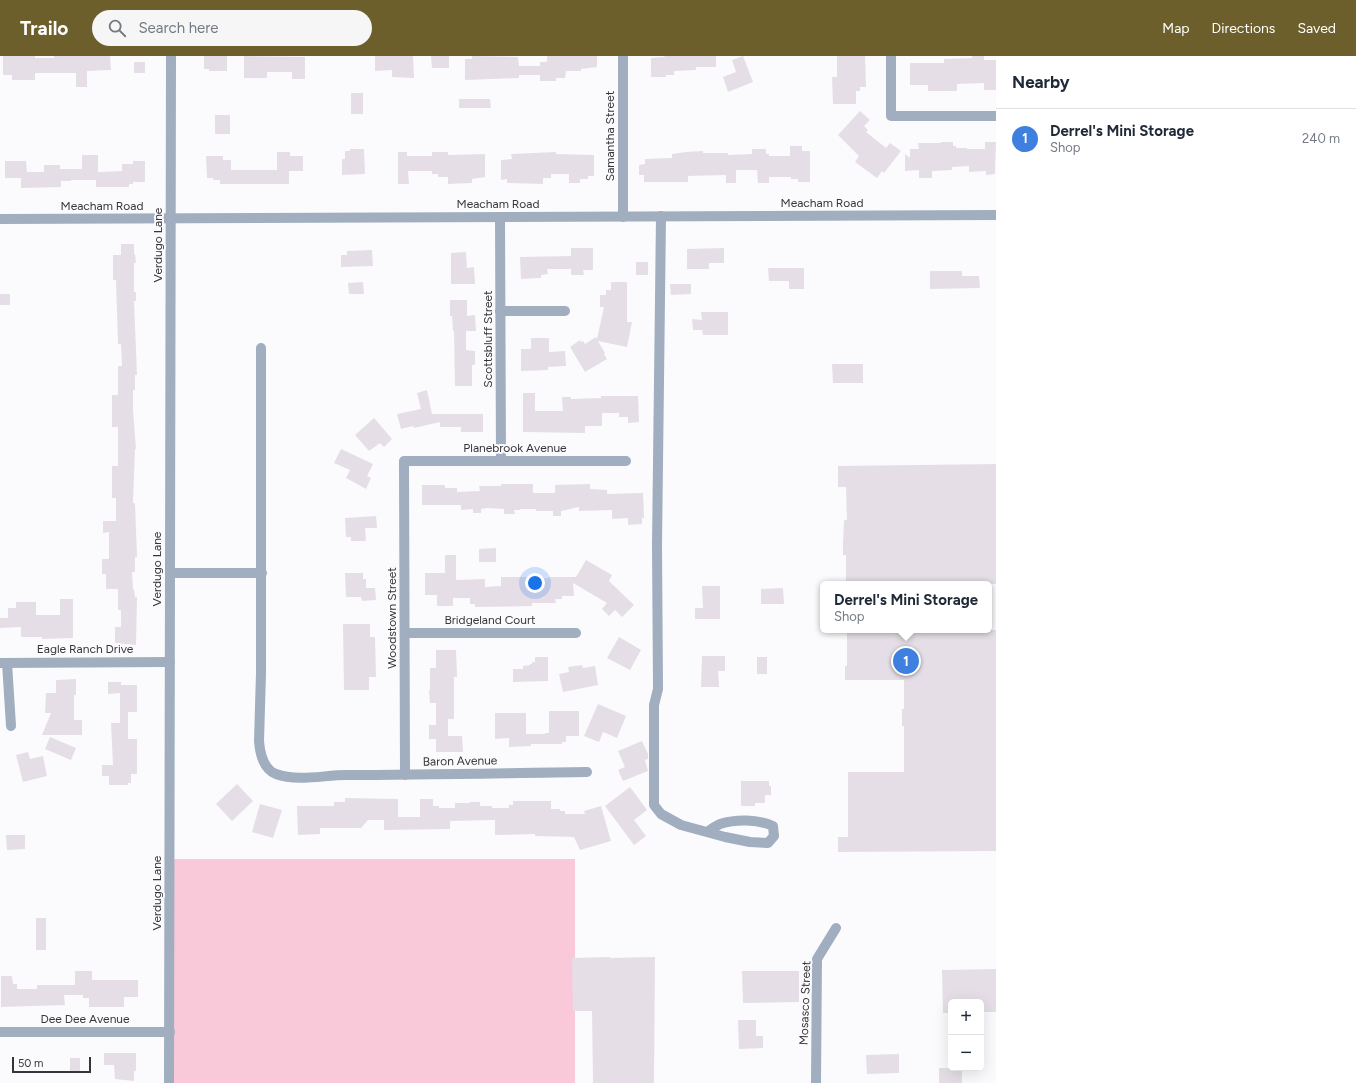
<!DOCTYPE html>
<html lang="en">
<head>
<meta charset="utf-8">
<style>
	body { margin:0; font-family:Figtree,sans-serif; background:#f6f6f7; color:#1f2937 }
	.controls { position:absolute; right:12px; bottom:12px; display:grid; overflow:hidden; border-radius:6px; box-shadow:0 4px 16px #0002 }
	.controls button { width:36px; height:36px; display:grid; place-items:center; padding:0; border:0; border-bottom:1px solid #e0e1e3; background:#fff; color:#1f2937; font:20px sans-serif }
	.scale { position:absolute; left:12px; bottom:10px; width:79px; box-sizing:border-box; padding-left:4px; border:2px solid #36363a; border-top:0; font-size:11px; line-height:14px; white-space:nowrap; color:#36363a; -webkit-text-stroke:3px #fbfbfe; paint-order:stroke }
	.you { position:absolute; left:535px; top:527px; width:14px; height:14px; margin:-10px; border:3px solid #fff; border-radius:50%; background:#1a73e8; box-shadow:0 0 0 6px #1a73e833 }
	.badge { display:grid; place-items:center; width:26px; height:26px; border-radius:50%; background:#6c5f2c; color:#fff; font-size:13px; font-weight:700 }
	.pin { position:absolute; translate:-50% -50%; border:2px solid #fff; box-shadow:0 1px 4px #0006 }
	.popup { position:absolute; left:820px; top:525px; width:172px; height:52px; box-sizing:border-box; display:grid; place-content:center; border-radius:6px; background:#fff; filter:drop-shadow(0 1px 3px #0005); font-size:13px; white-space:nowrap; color:#747a83 }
	.popup b { font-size:15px; color:#1f2937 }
	.popup::after { content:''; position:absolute; left:50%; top:100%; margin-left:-8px; border:8px solid transparent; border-top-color:#fff }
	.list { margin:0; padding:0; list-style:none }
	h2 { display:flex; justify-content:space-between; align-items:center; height:52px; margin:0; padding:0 16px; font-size:17px }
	h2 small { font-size:13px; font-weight:400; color:#747a83 }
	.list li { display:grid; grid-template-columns:26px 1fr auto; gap:12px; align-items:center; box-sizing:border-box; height:60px; padding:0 16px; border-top:1px solid #e0e1e3 }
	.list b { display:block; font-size:15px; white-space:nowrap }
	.list p { margin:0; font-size:13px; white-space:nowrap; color:#747a83 }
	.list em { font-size:13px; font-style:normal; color:#747a83 }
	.icon { flex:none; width:22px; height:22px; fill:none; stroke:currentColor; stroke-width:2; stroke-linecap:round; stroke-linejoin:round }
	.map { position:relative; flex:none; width:996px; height:1027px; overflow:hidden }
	header { display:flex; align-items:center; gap:24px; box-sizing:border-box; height:56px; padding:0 20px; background:#6c5f2c; color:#fff }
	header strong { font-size:19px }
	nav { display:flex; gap:22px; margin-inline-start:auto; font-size:14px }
	.search { width:280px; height:36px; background:#f6f6f7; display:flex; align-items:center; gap:10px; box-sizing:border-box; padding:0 14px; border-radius:22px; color:#747a83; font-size:15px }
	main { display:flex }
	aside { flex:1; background:#fff }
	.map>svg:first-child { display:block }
</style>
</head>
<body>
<header>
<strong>Trailo</strong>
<div class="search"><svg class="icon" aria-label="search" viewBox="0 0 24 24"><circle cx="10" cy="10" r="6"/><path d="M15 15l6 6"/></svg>Search here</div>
<nav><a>Map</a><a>Directions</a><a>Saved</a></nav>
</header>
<main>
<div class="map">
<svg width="996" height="1027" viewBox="0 0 996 1027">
	<rect width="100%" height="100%" fill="#fbfbfe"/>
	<rect fill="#f9c9da" x="171" y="803" width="404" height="224"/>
	<g fill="#e5dee6">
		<path d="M3,0H35V2H54V0H110L111,14L87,15V31H76V17H35V24H12V19H3Z"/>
		<path d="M204,0H227V15H209V13H204Z"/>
		<path d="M244,0L305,1V23H292V16H267V22H244Z"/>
		<path d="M375,0H413L414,22L392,21V14L375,15Z"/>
		<path d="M431,0H449V12H432Z"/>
		<path d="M472,0L518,1L519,10H540V6H547V0H597V11L581,13V15H566L565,22H556V25H540V19H519V22L465,24V3H472Z"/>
		<path d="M664,0H716V11H696V14L674,15V19H666V21H651V2L665,1Z"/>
		<path d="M743,0L753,26L728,36L723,21L736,16L732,4Z"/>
		<path d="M837,0H865L866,31H860V35H856V48H833L832,21H837Z"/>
		<path d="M972,0H984V4H996V34H984V27L957,28V35H928V29H910V7H944V3L972,2Z"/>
		<rect x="134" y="6" width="11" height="11"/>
		<rect x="351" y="37" width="12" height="21"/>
		<path d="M459,43H490L491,52H459Z"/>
		<path d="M860,55L870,64L864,70L868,74L866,76L886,92L890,87L901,95L884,117L882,115L877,122L855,106L859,100L838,79Z"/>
		<rect x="215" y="59" width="15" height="19"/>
		<path d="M941,86H953V90H956V92H967V93H985V86H996L995,118L986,119V115L969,116V110L952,111V114L932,115V122H919V114L905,115V98L910,102V93H919L918,87H941Z"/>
		<path d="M790,90H802V95H810V126H798V123H791V121H769V127H758L757,114H736V127H726V119L688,120V126H644V119H639V109L645,108V103L672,102V98L686,96L703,95V97H728V99L752,98V93H766V98H769V100H790Z"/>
		<path d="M350,93H364L365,118L342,119V103H345V95H350Z"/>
		<path d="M277,96H290V100H303V115H289V128H220V124H213V122H207L206,100H223V104H231V114H277Z"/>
		<path d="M398,96H407V100H432V96H448V99L485,98V121L472,123V127L448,128V121H438V118H432V115H408L409,128H398Z"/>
		<path d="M556,96V98L594,99V120H588V123H580V127H569V118H551V122H543V128L507,127V123L501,124V104L512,103L511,98Z"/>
		<path d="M82,99H98V116L122,115V108H133V105H145V126H133V128H129V131H96V124H71V125H61V131L21,132V122H5V105H26L27,116H44V109H60V113H82Z"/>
		<path d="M121,188H134V198H135L136,207H134V236H136V245H134L137,319H135V334H133V354L136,393H135L133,447H135L137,501H135V516H132L133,533H134L135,541H137L136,589L115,587V571H121V554H118V533H106V518H102V503H109V476L103,477V465H116V442H112V410H118V371H112V339H118V310H122L121,288H118L116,224H113V199H121Z"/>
		<path d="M571,192H593V214H583L584,219H571V213H547L548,218L541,219V222L521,223L520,201L571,200Z"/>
		<path d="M724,192V207H709V213H687V193Z"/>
		<path d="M372,194L373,210L341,211V199H347V195Z"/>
		<path d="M466,196L467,212L474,211L475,228H451V197Z"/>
		<rect x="636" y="206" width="12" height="13"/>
		<path d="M768,212H804V233H789V225H769Z"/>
		<path d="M930,215H962V220H979L980,232L930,233Z"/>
		<path d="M363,226L364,238H349L348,227Z"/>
		<path d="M611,226H627V266H632L627,291L598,285L605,297L604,298L607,303L585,316L570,291L580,284L581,286L583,285L585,288L596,281L597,283L604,251H600V239H606V234H611Z"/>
		<path d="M670,228H691V238L671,239Z"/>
		<rect x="0" y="238" width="10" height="11"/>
		<path d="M450,244H467V260L475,259L476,275H466V294L475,295V309H472V330H455L454,275H453L452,260H450Z"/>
		<path d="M701,256H728V279H703L702,274H693L692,263L702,264Z"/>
		<path d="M531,282H549V296L565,295L566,310L548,311V314L521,315V293H531Z"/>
		<path d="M832,308H863V327H833Z"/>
		<path d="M427,334L432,358H483V376H461V371H440V366L414,372L413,370L401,373L397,358L421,353L417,337Z"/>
		<path d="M523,337H535V355H563L562,341H571V343L601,342V340H638L639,366L628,367V361H619V357H602V370H585V377L523,376Z"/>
		<path d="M374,362L392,383L384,391L380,387L369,395L355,379Z"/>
		<path d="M341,393L373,408L367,420L371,422L366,433L346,422L350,414L334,407Z"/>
		<path d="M996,408V528H846V499H843V487L844,464H847L846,431H838V410Z"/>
		<path d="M501,428H533V437H555V429L590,428V433L607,434V438L643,437L644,462H642V468L628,469V462L612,463V454L579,455V451L561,455V460H553V455H536V453H520V454H514L515,458H504V453L487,452L481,453V457H473V453L461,454V449H422V429H445V432H457V436L480,435L479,430H501Z"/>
		<path d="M376,460L377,472H365L366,485H351V481H346L345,462Z"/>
		<path d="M496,492V506H479V493Z"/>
		<path d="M445,499H456V524L485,523V531L501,530V521H527V525H544V522H549V521H576L586,504L612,519L609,525L634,549L622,561L615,554L609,560L602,553L607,547L573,527L574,540H562V543H555L556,547H532V550L475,551V548H470V542H453V550H437V539H425V517H445Z"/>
		<path d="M345,517H363V523H366V532H375L376,544L362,545L361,541H346Z"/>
		<path d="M702,530H720V563H695V552H703Z"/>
		<path d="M783,532L784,548H761V533Z"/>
		<path d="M60,543H73V582L42,583V581H21V571L0,572V562H8V552H16V546H36V559H60Z"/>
		<path d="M343,568H370V581H375L376,621H369V634H344Z"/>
		<path d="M847,574H996V795L838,796V781H848V716H904V670H902V653H904V624H845V610H847Z"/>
		<path d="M619,581L641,594L630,614L607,602Z"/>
		<path d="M436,594H456L457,621H454V663H448V680H462L463,696H436V683H429V669H436V647H430L429,634H430V612H436Z"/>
		<path d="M702,600H725V615H718L719,631H701Z"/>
		<path d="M535,601H548V625L513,626V613H523V610L530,609V608H532V606H535Z"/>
		<rect x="757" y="601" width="10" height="17"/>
		<path d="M582,609L583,612L595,610L598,629L563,636L559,618L569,616L568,611Z"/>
		<path d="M76,623V639H74V664H82V679H42L51,657H45L46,637H56V624Z"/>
		<path d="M108,626H121V629H137V656H128V683H137V718H131V727H128V729H109V720H102V709H113L111,667H120V637L108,638Z"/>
		<path d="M598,648L626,660L617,682L603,676L599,686L584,680Z"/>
		<path d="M549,655H579V680H566V686H562V688H531V690L509,691V682L495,683V657H526V678H545V677H549Z"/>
		<path d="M50,681L76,692L71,704L45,693Z"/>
		<path d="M642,685L648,698V703L645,704L648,715L623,725L618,714L625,711L618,695Z"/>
		<path d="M28,696L30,703L43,700L47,720L23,726L16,699Z"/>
		<path d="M741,725H769V730H771V739H765V747H755V750H741Z"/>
		<path d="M237,728L253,745L232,765L216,748Z"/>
		<path d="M630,731L647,754L634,764L646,780L634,789L605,750Z"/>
		<path d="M345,742L398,743V761H420V743H433V750H439V752H455V747H470V746H480V750H492V752H509V749H513V745H551V753H560V755H565V758H585L584,755L601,750L611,785L580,794L574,781L535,780V778L495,779V764L450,765V773L384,774V764H368L361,772H320V778L298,779L297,750H334V746H345Z"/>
		<path d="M260,748L282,754L273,782L252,776Z"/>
		<path d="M6,779H25V793L7,794Z"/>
		<rect x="36" y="862" width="10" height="32"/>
		<path d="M610,901V902L655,901L654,1027H593L592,955H573L572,902Z"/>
		<path d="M996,913V956H981V946H951V957H943L942,914Z"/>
		<path d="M75,915H92V924H138V941H124V951H89V942H83V939H64L65,949L1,951V920H12L13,928H17V933H37V929H75Z"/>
		<path d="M742,915H799V946L743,947Z"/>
		<path d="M738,964H756V980H763V992L739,993Z"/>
		<path d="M104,997H136V1015H134V1025L115,1023L114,1009H104Z"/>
		<path d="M899,998V1017L867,1018L866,999Z"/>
		<rect x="70" y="1002" width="10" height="15"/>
		<rect x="939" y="1012" width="23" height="15"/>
	</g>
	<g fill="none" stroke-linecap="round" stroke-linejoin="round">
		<g stroke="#a0aebf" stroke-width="10">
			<path d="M891,0V60H996"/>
			<path d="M661,160L657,489L658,633L654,649V749L661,758L681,769L725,781L750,786L768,787L774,780L773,770C757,763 736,763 720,768C716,770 711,773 707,776"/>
			<path d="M500,161L501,405"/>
			<path d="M623,161V0"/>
			<path d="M0,163L996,159"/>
			<path d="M500,255H565"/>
			<path d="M261,292V617L259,685C260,698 263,713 276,718C298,726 324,719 346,719C426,719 507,717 587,716"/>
			<path d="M170,517H262"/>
			<path d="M405,577H576"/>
			<path d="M0,607L170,606"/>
			<path d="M7,607L11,670"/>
			<path d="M405,719L404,405H626"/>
			<path d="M0,976H170"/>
			<path d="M169,1027L171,0"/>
			<path d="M816,1027L817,903L836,872"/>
		</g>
	</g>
	<g text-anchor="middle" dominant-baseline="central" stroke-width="4" stroke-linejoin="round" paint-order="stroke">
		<g font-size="12" fill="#36363a" stroke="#fbfbfe">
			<text transform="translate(610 80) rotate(-90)">Samantha Street</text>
			<text x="822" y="147">Meacham Road</text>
			<text x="498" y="148">Meacham Road</text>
			<text x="102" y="150">Meacham Road</text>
			<text transform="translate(158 189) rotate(-90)">Verdugo Lane</text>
			<text transform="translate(488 283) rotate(-90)">Scottsbluff Street</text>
			<text x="515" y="392">Planebrook Avenue</text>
			<text transform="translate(157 513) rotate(-90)">Verdugo Lane</text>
			<text transform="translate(392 562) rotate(-90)">Woodstown Street</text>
			<text x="490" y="564">Bridgeland Court</text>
			<text x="85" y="593">Eagle Ranch Drive</text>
			<text transform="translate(460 705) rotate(-1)">Baron Avenue</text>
			<text transform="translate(157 837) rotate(-90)">Verdugo Lane</text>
			<text transform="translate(805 947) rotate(-88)">Mosasco Street</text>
			<text x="85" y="963">Dee Dee Avenue</text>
		</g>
	</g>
</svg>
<div class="controls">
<button>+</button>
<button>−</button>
</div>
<div class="scale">50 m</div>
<div class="you"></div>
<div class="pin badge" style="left:906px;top:605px;background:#3f7fe0">1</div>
<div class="popup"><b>Derrel's Mini Storage</b>Shop</div>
</div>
<aside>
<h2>Nearby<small></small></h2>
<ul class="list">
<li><span class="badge" style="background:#3f7fe0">1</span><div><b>Derrel's Mini Storage</b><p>Shop</p></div><em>240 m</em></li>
</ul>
</aside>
</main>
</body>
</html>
